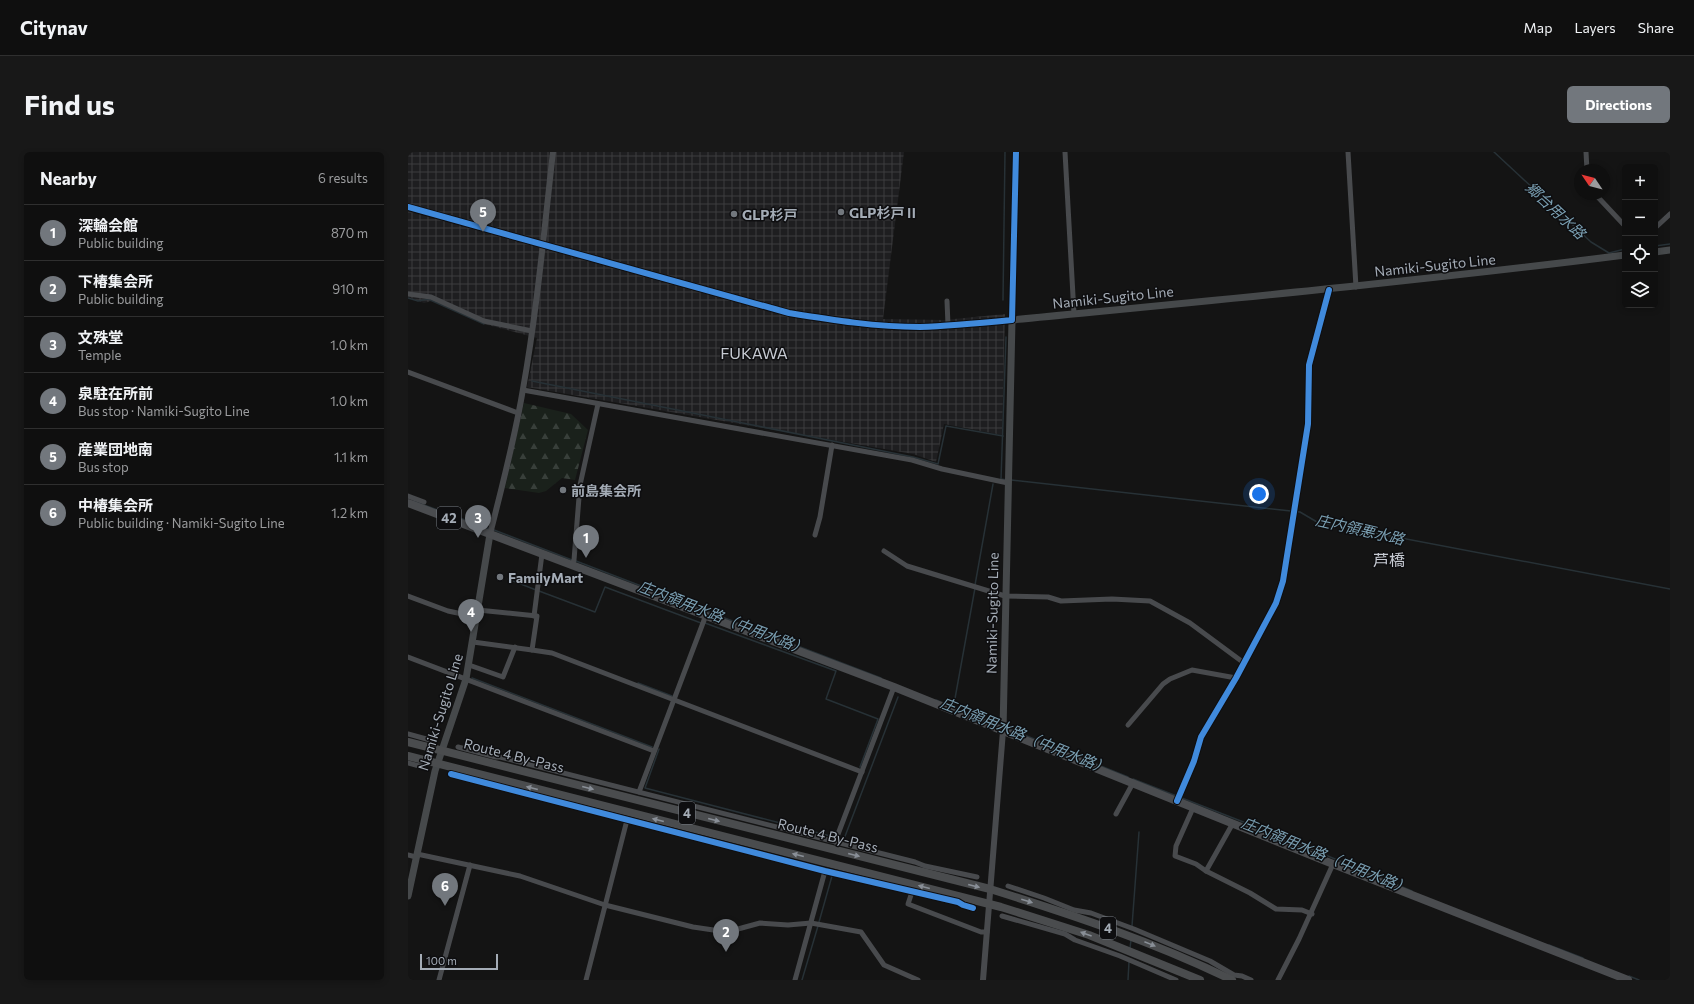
<!DOCTYPE html>
<html lang="en">
<head>
<meta charset="utf-8">
<style>
	body { margin:0; font-family:Commissioner,"Noto Sans JP",sans-serif; background:#181818; color:#f1f3f6 }
	.controls { position:absolute; right:12px; top:12px; display:grid; overflow:hidden; border-radius:6px; box-shadow:0 2px 6px #0003 }
	.controls button { width:36px; height:36px; display:grid; place-items:center; padding:0; border:0; border-bottom:1px solid #2f2f2f; background:#0f0f0f; color:#f1f3f6; font:20px sans-serif }
	.compass { position:absolute; left:1166px; top:12px; width:36px; height:36px; border-radius:50%; background:#0f0f0f; box-shadow:0 2px 6px #0003; rotate:305deg }
	.scale { position:absolute; left:12px; bottom:10px; width:78px; box-sizing:border-box; padding-left:4px; border:2px solid #a4acb6; border-top:0; font-size:11px; line-height:14px; white-space:nowrap; color:#a4acb6; -webkit-text-stroke:3px #0e0e10; paint-order:stroke }
	.you { position:absolute; left:851px; top:342px; width:14px; height:14px; margin:-10px; border:3px solid #fff; border-radius:50%; background:#1a73e8; box-shadow:0 0 0 6px #1a73e833 }
	.badge { display:grid; place-items:center; width:26px; height:26px; border-radius:50%; background:#72777d; color:#fff; font-size:13px; font-weight:700 }
	.pin { position:absolute; translate:-50% -33px; filter:drop-shadow(0 1px 2px #0008) }
	.pin::after { content:''; position:absolute; top:21px; width:14px; height:12px; background:inherit; clip-path:polygon(0 0,100% 0,50% 100%) }
	.list { margin:0; padding:0; list-style:none }
	h2 { display:flex; justify-content:space-between; align-items:center; height:52px; margin:0; padding:0 16px; font-size:17px }
	h2 small { font-size:13px; font-weight:400; color:#9b9c9e }
	.list li { display:grid; grid-template-columns:26px 1fr auto; gap:12px; align-items:center; box-sizing:border-box; height:56px; padding:0 16px; border-top:1px solid #2f2f2f }
	.list b { display:block; font-size:15px; white-space:nowrap }
	.list p { margin:0; font-size:13px; white-space:nowrap; color:#9b9c9e }
	.list em { font-size:13px; font-style:normal; color:#9b9c9e }
	.icon { flex:none; width:22px; height:22px; fill:none; stroke:currentColor; stroke-width:2; stroke-linecap:round; stroke-linejoin:round }
	.map { position:relative; flex:none; width:1262px; height:828px; overflow:hidden; border-radius:6px }
	header { display:flex; align-items:center; gap:24px; box-sizing:border-box; height:56px; padding:0 20px; background:#0f0f0f; border-bottom:1px solid #2f2f2f }
	header strong { font-size:19px }
	nav { display:flex; gap:22px; margin-inline-start:auto; font-size:14px }
	.intro { display:flex; align-items:center; justify-content:space-between; box-sizing:border-box; height:96px; padding:0 24px }
	h1 { margin:0; font-size:28px }
	.button { padding:10px 18px; border-radius:6px; background:#72777d; color:#fff; font-size:14px; font-weight:700 }
	main { display:flex; gap:24px; padding:0 24px }
	aside { flex:1; background:#0f0f0f; border-radius:6px; box-shadow:0 2px 6px #0003 }
	.map>svg:first-child { display:block }
</style>
</head>
<body>
<header>
<strong>Citynav</strong>
<nav><a>Map</a><a>Layers</a><a>Share</a></nav>
</header>
<div class="intro"><h1>Find us</h1><a class="button">Directions</a></div>
<main>
<aside>
<h2>Nearby<small>6 results</small></h2>
<ul class="list">
<li><span class="badge">1</span><div><b>深輪会館</b><p>Public building</p></div><em>870 m</em></li>
<li><span class="badge">2</span><div><b>下椿集会所</b><p>Public building</p></div><em>910 m</em></li>
<li><span class="badge">3</span><div><b>文殊堂</b><p>Temple</p></div><em>1.0 km</em></li>
<li><span class="badge">4</span><div><b>泉駐在所前</b><p>Bus stop · Namiki-Sugito Line</p></div><em>1.0 km</em></li>
<li><span class="badge">5</span><div><b>産業団地南</b><p>Bus stop</p></div><em>1.1 km</em></li>
<li><span class="badge">6</span><div><b>中椿集会所</b><p>Public building · Namiki-Sugito Line</p></div><em>1.2 km</em></li>
</ul>
</aside>
<div class="map">
<svg width="1262" height="828" viewBox="0 0 1262 828">
	<defs>
		<pattern id="industrial-grid" width="8" height="8" patternUnits="userSpaceOnUse"><rect width="8" height="8" fill="#1e1e20"/><path d="M0 4h8M4 0v8" fill="none" stroke="#3c3c3e"/></pattern>
		<pattern id="forest-firs" width="22" height="20" patternUnits="userSpaceOnUse"><rect width="22" height="20" fill="#1a211b"/><path d="M5 1l3.5 6h-7zM16 11l3.5 6h-7z" fill="#383f3a"/></pattern>
	</defs>
	<rect width="100%" height="100%" fill="#141414"/>
	<path fill="url(#industrial-grid)" d="M0,0H496L475,167L536,168L597,162L594,283L536,272L528,310L505,302L119,235L129,186L76,172L24,149L16,151L0,145Z"/>
	<path fill="url(#forest-firs)" d="M116,251L163,262L180,278L167,328L154,326L138,339L131,341L97,336Z"/>
	<g fill="none" stroke-linecap="round" stroke-linejoin="round">
		<g stroke="#273136" stroke-width="1.5">
			<path d="M1086,0L1183,90L1201,101L1217,97"/>
			<path d="M1247,94L1262,92"/>
			<path d="M0,146L10,149L20,147L76,172"/>
			<path d="M595,148L597,0"/>
			<path d="M598,185L593,327L599,328"/>
			<path d="M124,229L505,305L530,312L538,274L595,284"/>
			<path d="M603,328L892,360L909,370L1262,437"/>
			<path d="M5,349L82,377"/>
			<path d="M86,378L164,408"/>
			<path d="M168,409L473,526"/>
			<path d="M100,427L128,438"/>
			<path d="M567,433L585,332"/>
			<path d="M131,439L187,460L197,435L293,471"/>
			<path d="M297,471L428,519L418,547L470,567L452,615"/>
			<path d="M64,526L244,595"/>
			<path d="M230,531L264,544"/>
			<path d="M528,548L566,563"/>
			<path d="M546,552L567,436"/>
			<path d="M569,564L594,574"/>
			<path d="M597,575L720,625"/>
			<path d="M251,597L237,636L426,685"/>
			<path d="M725,627L879,687L1004,739"/>
			<path d="M436,687L490,545"/>
			<path d="M411,770L424,724"/>
			<path d="M724,774L731,680"/>
			<path d="M1141,793L1175,806"/>
			<path d="M722,796L723,788"/>
			<path d="M1221,824L1231,828"/>
			<path d="M394,828L410,774"/>
			<path d="M720,828L721,810"/>
		</g>
		<g stroke="#484a4d" stroke-width="5">
			<path d="M657,0L666,162"/>
			<path d="M940,0L948,135"/>
			<path d="M1178,0L1179,18"/>
			<path d="M1187,42L1217,74"/>
			<path d="M1247,76L1262,62"/>
			<path d="M0,142L23,145L76,169L124,179"/>
			<path d="M539,149L540,173"/>
			<path d="M0,220L110,261"/>
			<path d="M115,238L504,308L534,317L600,331"/>
			<path d="M0,344L16,350"/>
			<path d="M407,383L412,365L424,293"/>
			<path d="M476,399L499,414L597,444L640,445L653,449L704,447L742,449L782,471L836,511"/>
			<path d="M164,413L166,408L172,333L190,252"/>
			<path d="M0,444L40,459L69,465"/>
			<path d="M126,464L134,402"/>
			<path d="M65,490L124,498L129,464L70,458"/>
			<path d="M124,498L144,501L454,620"/>
			<path d="M0,505L246,599"/>
			<path d="M61,513L95,525L107,495"/>
			<path d="M720,573L755,532L762,527L784,518L828,526"/>
			<path d="M0,582L22,588"/>
			<path d="M50,595L88,605H92L507,710L517,714L569,725"/>
			<path d="M0,611L15,615"/>
			<path d="M43,622L417,719L550,750L555,753L565,756"/>
			<path d="M231,640L298,463"/>
			<path d="M769,649L786,609L793,585L828,526L868,451L875,429L900,272L901,213L921,138"/>
			<path d="M785,656L768,694L767,704L788,712L798,719L842,741L868,757L894,758L904,762"/>
			<path d="M708,662L725,631"/>
			<path d="M427,690L486,535"/>
			<path d="M9,702L112,724L197,753L285,775L319,780L352,771L380,773L403,771L453,780L476,813L510,828"/>
			<path d="M0,703L8,705"/>
			<path d="M798,719L825,671"/>
			<path d="M600,734L636,746L666,758L683,761L726,777L802,809L826,823L834,824L843,828"/>
			<path d="M504,740L500,752L573,780H579"/>
			<path d="M594,764L657,782L667,788L712,804L768,828"/>
			<path d="M31,828L62,713"/>
			<path d="M178,828L219,668"/>
			<path d="M387,828L417,719"/>
			<path d="M870,828L891,787L925,712"/>
		</g>
		<g stroke="#484a4d" stroke-width="6">
			<path d="M0,55L381,161C424,168 468,175 512,175C542,174 573,171 604,168L608,0"/>
			<path d="M82,382C94,335 107,286 115,237C129,159 136,79 145,0"/>
			<path d="M575,828L595,579"/>
		</g>
		<g stroke="#46494b" stroke-width="7">
			<path d="M1247,100L1262,98"/>
			<path d="M595,579L604,168C808,148 1013,129 1217,103"/>
			<path d="M0,744L27,619L58,527L82,382"/>
		</g>
		<path stroke="#4a4c4f" stroke-width="8" d="M0,351L486,535L925,712L1220,828"/>
		<g stroke="#4a4c4e" stroke-width="8">
			<path d="M0,590L582,737C665,763 746,790 824,828"/>
			<path d="M0,604L593,755L681,783L792,828"/>
		</g>
		<g stroke="#0e0e10" stroke-width="8">
			<g id="cycleway">
				<path d="M0,55L381,161C424,168 468,175 512,175C542,174 573,171 604,168L608,0"/>
				<path d="M43,622L417,719L550,750L555,753L565,756"/>
				<path d="M769,649L786,609L793,585L828,526L868,451L875,429L900,272L901,213L921,138"/>
			</g>
		</g>
		<use href="#cycleway" stroke="#408adc" stroke-width="6"/>
	</g>
	<defs><path id="oneway-solid" d="M-6-.8H1V-3.2L6.5 0L1 3.2V.8H-6Z"/></defs>
	<g fill="#898f97">
		<use href="#oneway-solid" transform="translate(124 636) rotate(-166)"/>
		<use href="#oneway-solid" transform="translate(180 636) rotate(14)"/>
		<use href="#oneway-solid" transform="translate(250 668) rotate(-166)"/>
		<use href="#oneway-solid" transform="translate(306 668) rotate(14)"/>
		<use href="#oneway-solid" transform="translate(390 703) rotate(-166)"/>
		<use href="#oneway-solid" transform="translate(446 703) rotate(14)"/>
		<use href="#oneway-solid" transform="translate(566 734) rotate(14)"/>
		<use href="#oneway-solid" transform="translate(516 735) rotate(-165)"/>
		<use href="#oneway-solid" transform="translate(619 749) rotate(17)"/>
		<use href="#oneway-solid" transform="translate(678 782) rotate(-160)"/>
		<use href="#oneway-solid" transform="translate(742 792) rotate(22)"/>
	</g>
	<g fill="#72777d" stroke="#0e0e10" stroke-width="1.5">
		<circle cx="433" cy="60" r="4"/>
		<circle cx="326" cy="62" r="4"/>
		<circle cx="155" cy="338" r="4"/>
		<circle cx="92" cy="425" r="4"/>
	</g>
	<g text-anchor="middle" dominant-baseline="central" stroke-width="3" stroke-linejoin="round" paint-order="stroke">
		<g fill="#0e0e10" stroke="#777d84" stroke-width="1">
			<rect x="29" y="355" width="24" height="22" rx="3"/>
			<rect x="271" y="650" width="16" height="22" rx="3"/>
			<rect x="692" y="765" width="16" height="22" rx="3"/>
		</g>
		<g font-size="13" font-weight="bold" fill="#a4acb6">
			<text x="41" y="366">42</text>
			<text x="279" y="661">4</text>
			<text x="700" y="776">4</text>
		</g>
		<g font-size="14" font-weight="bold" fill="#a4acb6" stroke="#0e0e10" text-anchor="start">
			<text x="441" y="60">GLP杉戸Ⅱ</text>
			<text x="334" y="62">GLP杉戸</text>
			<text x="163" y="338">前島集会所</text>
			<text x="100" y="425">FamilyMart</text>
		</g>
		<g font-size="14" fill="#a4acb6" stroke="#0e0e10">
			<text transform="translate(1027 113) rotate(-6)">Namiki-Sugito Line</text>
			<text transform="translate(705 145) rotate(-6)">Namiki-Sugito Line</text>
			<text transform="translate(584 461) rotate(-89)">Namiki-Sugito Line</text>
			<text transform="translate(32 560) rotate(-73)">Namiki-Sugito Line</text>
			<text transform="translate(106 603) rotate(14)">Route 4 By-Pass</text>
			<text transform="translate(420 683) rotate(14)">Route 4 By-Pass</text>
		</g>
		<g font-size="15" font-style="italic" fill="#7a9fb2" stroke="#0e0e10">
			<text transform="translate(1148 58) rotate(43)">郷台用水路</text>
			<text transform="translate(952 377) rotate(13)">庄内領悪水路</text>
			<text transform="translate(315 465) rotate(21)">庄内領用水路（中用水路）</text>
			<text transform="translate(617 583) rotate(22)">庄内領用水路（中用水路）</text>
			<text transform="translate(918 703) rotate(22)">庄内領用水路（中用水路）</text>
		</g>
		<g font-size="16" fill="#c6cad2" stroke="#0e0e10">
			<text x="346" y="200">FUKAWA</text>
			<text x="981" y="407">芦橋</text>
		</g>
	</g>
</svg>
<div class="controls">
<button>+</button>
<button>−</button>
<button><svg class="icon" aria-label="locate" viewBox="0 0 24 24"><circle cx="12" cy="12" r="6"/><path d="M12 2v4M12 18v4M2 12h4M18 12h4"/></svg></button>
<button><svg class="icon" aria-label="layers" viewBox="0 0 24 24"><path d="M12 4l9 5-9 5-9-5zM3 14l9 5 9-5"/></svg></button>
</div>
<svg class="compass" viewBox="-18 -18 36 36"><path d="M0-13l5 13h-10z" fill="#e53935"/><path d="M0 13l5-13h-10z" fill="#9b9c9e"/></svg>
<div class="scale">100 m</div>
<div class="you"></div>
<div class="pin badge" style="left:178px;top:406px">1</div>
<div class="pin badge" style="left:318px;top:800px">2</div>
<div class="pin badge" style="left:70px;top:386px">3</div>
<div class="pin badge" style="left:63px;top:480px">4</div>
<div class="pin badge" style="left:75px;top:80px">5</div>
<div class="pin badge" style="left:37px;top:754px">6</div>
</div>
</main>
</body>
</html>
